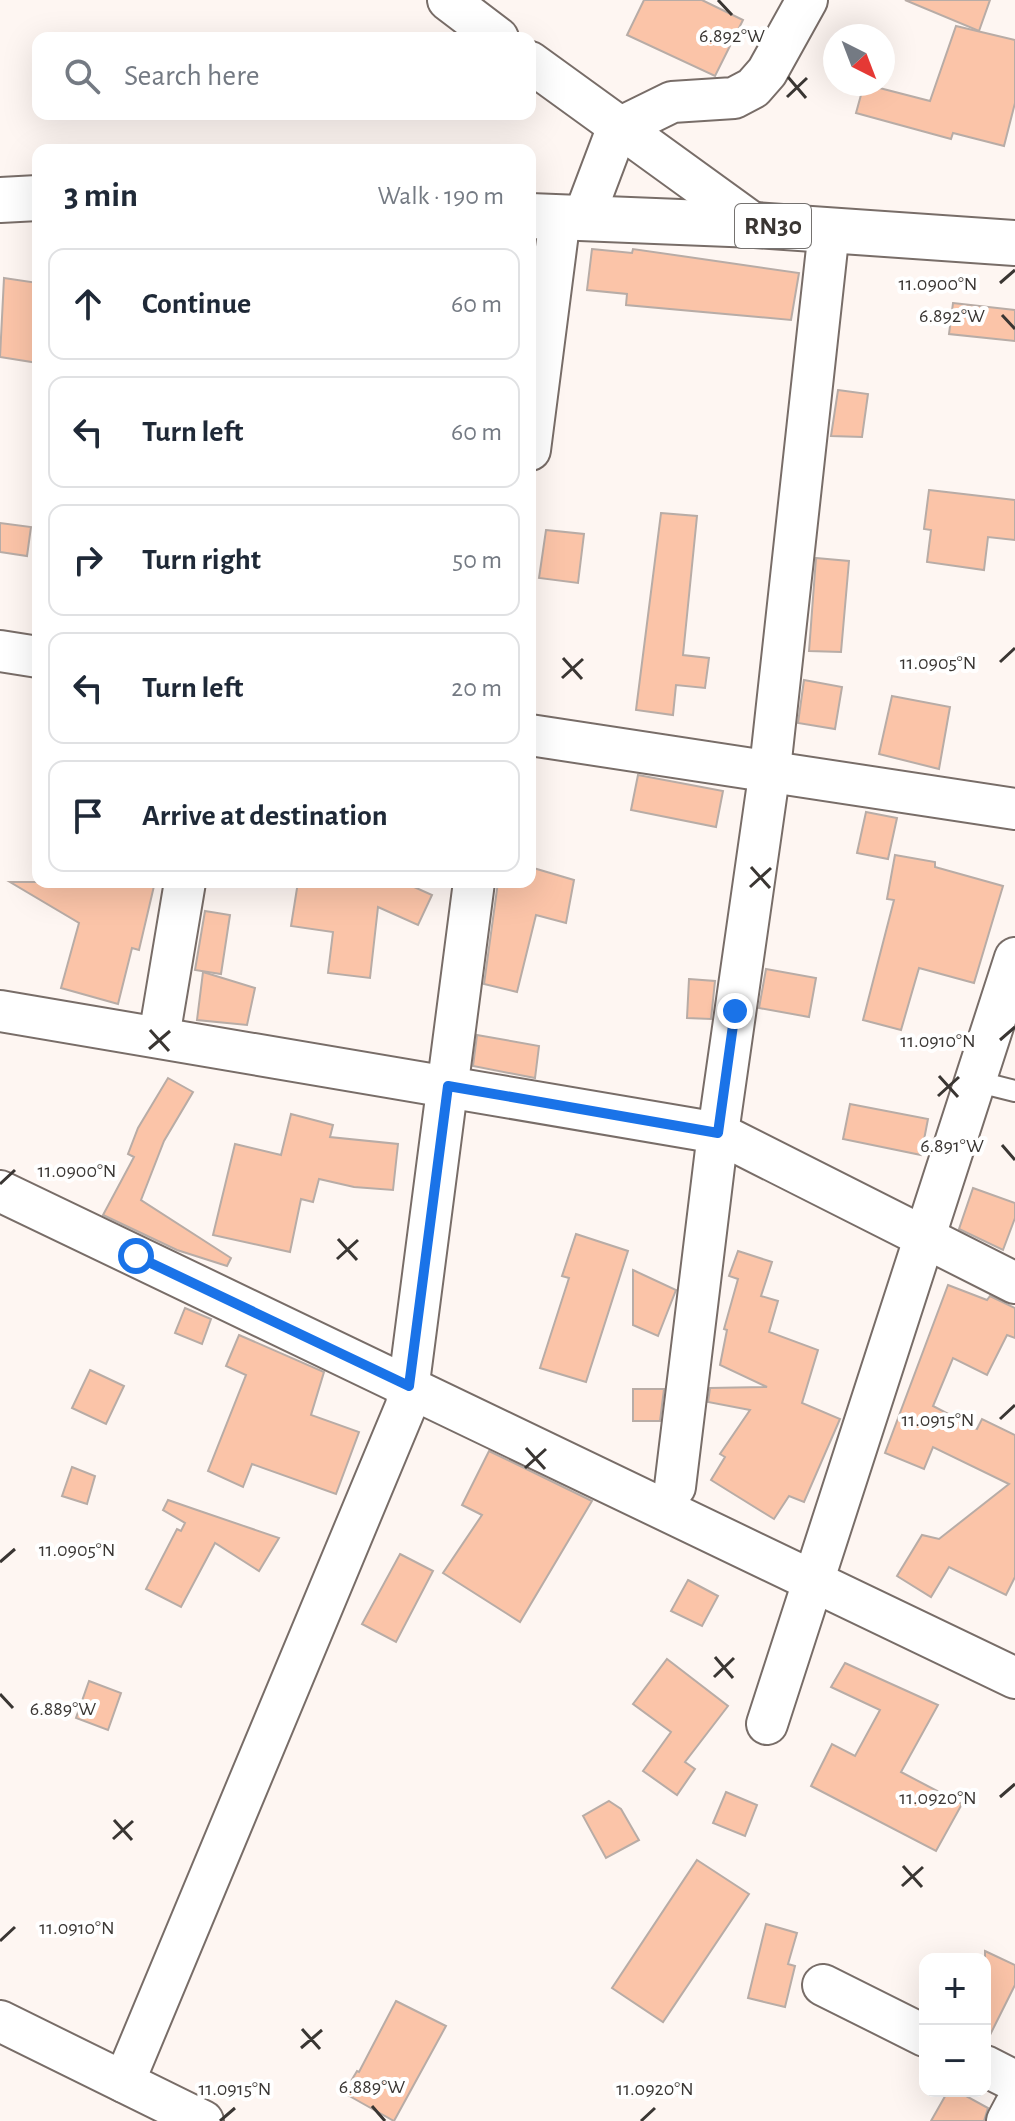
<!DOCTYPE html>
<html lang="en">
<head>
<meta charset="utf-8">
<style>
	body { margin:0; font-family:"Alegreya Sans",sans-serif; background:#f6f6f7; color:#1f2937 }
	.controls { position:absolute; right:24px; bottom:24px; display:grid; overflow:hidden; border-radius:16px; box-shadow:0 8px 32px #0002 }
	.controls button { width:72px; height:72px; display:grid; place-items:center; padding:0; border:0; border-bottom:2px solid #e0e1e3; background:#fff; color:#1f2937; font:40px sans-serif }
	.compass { position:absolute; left:823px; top:24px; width:72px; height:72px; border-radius:50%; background:#fff; box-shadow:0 8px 32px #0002; rotate:138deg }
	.stop { position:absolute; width:24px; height:24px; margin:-18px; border:6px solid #1a73e8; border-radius:50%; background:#fff }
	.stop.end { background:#1a73e8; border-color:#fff; box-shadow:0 2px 8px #0008 }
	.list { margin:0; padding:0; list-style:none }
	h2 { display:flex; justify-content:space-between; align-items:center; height:104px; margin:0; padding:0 32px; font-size:34px }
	h2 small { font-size:26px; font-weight:400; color:#747a83 }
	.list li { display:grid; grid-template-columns:52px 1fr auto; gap:24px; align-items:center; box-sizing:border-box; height:112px; margin:0 16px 16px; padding:0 16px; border:2px solid #e0e1e3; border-radius:16px }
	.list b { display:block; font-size:30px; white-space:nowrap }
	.list em { font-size:26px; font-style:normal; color:#747a83 }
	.icon { flex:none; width:44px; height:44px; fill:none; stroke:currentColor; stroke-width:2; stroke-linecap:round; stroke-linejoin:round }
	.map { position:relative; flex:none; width:1015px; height:2121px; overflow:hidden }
	.search { position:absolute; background:#fff; box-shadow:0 8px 32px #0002; left:32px; top:32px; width:504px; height:88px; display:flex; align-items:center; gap:20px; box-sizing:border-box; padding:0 28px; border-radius:16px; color:#747a83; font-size:30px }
	.panel { position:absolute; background:#fff; box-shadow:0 8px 32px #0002; left:32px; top:144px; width:504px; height:744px; border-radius:16px }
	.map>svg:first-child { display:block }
</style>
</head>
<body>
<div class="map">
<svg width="1015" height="2121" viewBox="0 0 1015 2121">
	<rect width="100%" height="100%" fill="#fef6f2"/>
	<g fill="#fbc4a8" stroke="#b8aca6" stroke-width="2">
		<path d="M644,0H702L743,20L715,76L627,35Z"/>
		<path d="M905,0H990L979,31Z"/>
		<path d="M956,26L1015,40V103L1004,146L953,133L951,139L856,113L864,84L930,101Z"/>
		<path d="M592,249L632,253L633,249L799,273L791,320L626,305L627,294L587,290Z"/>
		<path d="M4,278L38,283V363L0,357Z"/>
		<path d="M953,303L1015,310V341L949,334Z"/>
		<path d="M838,390L868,394L862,437L831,436Z"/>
		<path d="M929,490L1015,500V540L988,537L984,570L927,562L931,530L924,529Z"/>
		<path d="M661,513L697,516L683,655L709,658L705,688L676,685L673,715L636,710Z"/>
		<path d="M0,523L31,527L27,556L0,552Z"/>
		<path d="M546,530L584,534L578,583L539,578Z"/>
		<path d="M816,558L849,561L841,652L809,651Z"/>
		<path d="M804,680L842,687L835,729L798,723Z"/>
		<path d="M892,696L950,707L939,769L879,754Z"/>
		<path d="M638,775L723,791L716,827L631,810Z"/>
		<path d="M866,812L897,818L888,859L857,853Z"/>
		<path d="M895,855L935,862V867L1003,886L974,983L919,968L901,1030L863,1020L894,900L887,899Z"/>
		<path d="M530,867L574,880L566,923L536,915L517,992L484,984L498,882H530Z"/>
		<path d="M10,882H134L154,886L139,950L132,948L118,1004L61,988L79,923Z"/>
		<path d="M298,882H403L432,895L418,925L378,907L370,978L328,973L333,932L291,926Z"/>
		<path d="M205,911L230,915L221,974L195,970Z"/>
		<path d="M766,969L816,978L809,1017L759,1008Z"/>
		<path d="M203,972L255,988L247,1025L197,1020Z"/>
		<path d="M689,979L715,981L711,1019L687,1018Z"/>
		<path d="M477,1035L539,1046L535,1078L473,1066Z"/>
		<path d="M168,1078L193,1092L164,1141L141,1200L231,1258L227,1266L177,1250L103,1215L134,1157L128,1154L138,1128Z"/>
		<path d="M850,1104L928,1119L921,1155L843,1139Z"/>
		<path d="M291,1114L333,1125L330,1137L398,1144L393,1190L354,1187L319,1179L313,1202L301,1199L290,1252L213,1235L235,1144L281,1155Z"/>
		<path d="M973,1188L1015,1203V1218L1003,1250L959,1229Z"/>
		<path d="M576,1234L628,1251L586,1382L540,1368L569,1278L562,1276Z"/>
		<path d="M738,1251L772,1262L761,1296L778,1301L769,1332L818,1350L802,1403L840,1419L804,1502L789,1496L774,1519L711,1480L725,1457L720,1454L750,1410L708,1402L710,1388L767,1387L720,1365L727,1330L724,1329L738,1279L729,1276Z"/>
		<path d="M633,1270L676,1290L658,1336L633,1325Z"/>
		<path d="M948,1285L987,1300L990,1296L1015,1308V1338L1007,1335L987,1375L953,1358L933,1406L977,1429L982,1419L1015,1435V1577L1006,1595L949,1567L931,1597L897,1576L922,1535L939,1539L1009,1484L933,1447L924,1469L885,1453Z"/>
		<path d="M185,1308L211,1319L202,1344L175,1333Z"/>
		<path d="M239,1335L324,1372L311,1415L359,1432L336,1494L252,1464L243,1487L208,1471L246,1375L226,1366Z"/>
		<path d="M90,1370L124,1386L106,1424L72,1408Z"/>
		<path d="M633,1389H664L660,1421H633Z"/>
		<path d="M489,1451L592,1501L520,1622L443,1573L482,1515L462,1505Z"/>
		<path d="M72,1467L95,1476L87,1504L62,1496Z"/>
		<path d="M168,1500L194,1509L279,1538L259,1571L215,1543L181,1607L146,1589L177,1529L181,1531L185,1523L163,1510Z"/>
		<path d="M400,1554L433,1571L396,1642L362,1624Z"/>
		<path d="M688,1580L718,1596L702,1626L671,1611Z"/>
		<path d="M667,1659L728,1706L685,1762L695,1769L677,1795L643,1771L671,1732L633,1704Z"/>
		<path d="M845,1663L938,1705L901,1772L962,1804L936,1851L811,1786L832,1744L855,1756L880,1710L831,1687Z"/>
		<path d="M89,1681L121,1693L108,1730L76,1718Z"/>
		<path d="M726,1792L757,1805L745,1836L713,1823Z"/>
		<path d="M609,1801L621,1809L639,1840L606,1858L583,1816Z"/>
		<path d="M697,1860L749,1894L663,2022L612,1988Z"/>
		<path d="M766,1924L797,1933L788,1964L795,1966L785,2007L748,1998Z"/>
		<path d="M985,1951L1015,1965V1985L986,2043Z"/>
		<path d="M396,2001L446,2026L394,2121L344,2093L357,2071L359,2072Z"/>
		<path d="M948,2091H957L988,2108L984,2121H931Z"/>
	</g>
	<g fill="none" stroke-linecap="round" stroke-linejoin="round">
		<g stroke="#786d68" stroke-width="24">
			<path id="service" d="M975,1081L1015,1091"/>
		</g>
		<g stroke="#786d68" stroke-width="44">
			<g id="minor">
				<path d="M448,0L498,38"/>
				<path d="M530,62L755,225"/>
				<path d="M583,219L617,129L672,102L734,98L753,88L767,72L807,0"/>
				<path d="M530,450L560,217"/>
				<path d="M0,651L38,657"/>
				<path d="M530,735L1015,809"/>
				<path d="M0,1011L718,1133L1015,1283"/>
				<path d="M159,1037L185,882"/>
				<path d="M0,1191L1015,1678"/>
				<path d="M675,1487L718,1133L770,769L829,230"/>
				<path d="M767,1724L1015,958"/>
				<path d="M823,1985L925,2036"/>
				<path d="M0,2021L203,2121"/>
				<path d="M985,2066L1015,2081"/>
				<path d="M124,2082L406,1406L474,882"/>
				<path d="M1007,2121L1015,2106"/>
			</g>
		</g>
		<g stroke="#786d68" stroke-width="48">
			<g id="primary">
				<path d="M0,200L38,198"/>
				<path d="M530,216L755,225L1015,243"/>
			</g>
		</g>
		<use href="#service" stroke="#fff" stroke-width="20"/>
		<use href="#minor" stroke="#fff" stroke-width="40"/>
		<use href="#primary" stroke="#fff" stroke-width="44"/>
	</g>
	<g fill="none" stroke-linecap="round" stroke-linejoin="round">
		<path stroke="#1a73e8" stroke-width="10" d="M136,1256L409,1386L448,1086L718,1133L735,1011"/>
	</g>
	<path fill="none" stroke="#3a3633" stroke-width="3" d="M718,0L732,15M788,77L806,98M787,97L807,78M1000,283L1015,270M1002,315L1015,329M563,658L582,679M1000,662L1015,648M562,678L583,659M751,867L770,888M750,887L771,868M150,1030L169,1051M1000,1040L1015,1027M149,1049L170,1031M939,1076L958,1097M938,1096L959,1077M1002,1145L1015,1160M0,1184L15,1170M338,1239L357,1260M337,1259L358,1240M1000,1419L1015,1405M526,1448L545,1469M525,1468L546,1449M0,1562L15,1549M715,1657L733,1678M714,1677L734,1658M0,1694L13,1708M1000,1797L1015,1784M114,1820L132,1840M113,1839L133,1821M903,1866L922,1887M902,1886L923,1867M0,1941L15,1927M302,2029L320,2049M301,2048L322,2030M372,2106L385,2121M220,2121L235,2108M641,2121L655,2108"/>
	<g text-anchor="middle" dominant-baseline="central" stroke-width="8" stroke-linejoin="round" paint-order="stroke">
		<rect fill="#fff" stroke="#757270" stroke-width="2" x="735" y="204" width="76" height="44" rx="6"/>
		<g font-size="26" font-weight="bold" fill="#3a3633">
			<text x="773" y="226">RN30</text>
		</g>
	</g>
	<g font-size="20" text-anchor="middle" fill="#3a3633" stroke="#fff" stroke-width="8" stroke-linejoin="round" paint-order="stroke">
		<text x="732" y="42">6.892°W</text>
		<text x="938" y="290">11.0900°N</text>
		<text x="952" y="322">6.892°W</text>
		<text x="938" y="669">11.0905°N</text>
		<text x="938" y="1047">11.0910°N</text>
		<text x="952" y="1152">6.891°W</text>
		<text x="77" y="1177">11.0900°N</text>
		<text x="938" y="1426">11.0915°N</text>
		<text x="77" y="1556">11.0905°N</text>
		<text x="63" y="1715">6.889°W</text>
		<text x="938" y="1804">11.0920°N</text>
		<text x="77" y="1934">11.0910°N</text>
		<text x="372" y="2093">6.889°W</text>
		<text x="235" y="2095">11.0915°N</text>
		<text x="655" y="2095">11.0920°N</text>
	</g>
</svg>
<div class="controls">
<button>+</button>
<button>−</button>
</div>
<svg class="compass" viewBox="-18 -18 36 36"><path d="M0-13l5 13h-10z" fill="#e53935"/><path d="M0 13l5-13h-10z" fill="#747a83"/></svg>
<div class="stop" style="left:136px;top:1256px"></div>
<div class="stop end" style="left:735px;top:1011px"></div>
<div class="search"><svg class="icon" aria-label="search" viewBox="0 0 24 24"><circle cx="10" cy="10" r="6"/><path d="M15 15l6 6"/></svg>Search here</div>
<section class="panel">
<h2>3 min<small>Walk · 190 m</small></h2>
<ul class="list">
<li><svg class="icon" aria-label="ahead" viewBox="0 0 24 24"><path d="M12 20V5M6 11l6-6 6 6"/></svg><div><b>Continue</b></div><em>60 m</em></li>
<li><svg class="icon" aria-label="left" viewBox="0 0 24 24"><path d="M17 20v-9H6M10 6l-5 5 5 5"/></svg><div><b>Turn left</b></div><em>60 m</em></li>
<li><svg class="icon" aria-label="right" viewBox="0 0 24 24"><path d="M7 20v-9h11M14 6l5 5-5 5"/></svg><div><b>Turn right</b></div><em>50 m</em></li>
<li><svg class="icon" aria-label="left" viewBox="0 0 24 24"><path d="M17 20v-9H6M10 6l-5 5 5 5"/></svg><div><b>Turn left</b></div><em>20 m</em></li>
<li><svg class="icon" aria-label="arrive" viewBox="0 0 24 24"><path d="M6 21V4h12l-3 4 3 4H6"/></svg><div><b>Arrive at destination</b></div></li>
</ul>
</section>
</div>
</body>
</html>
